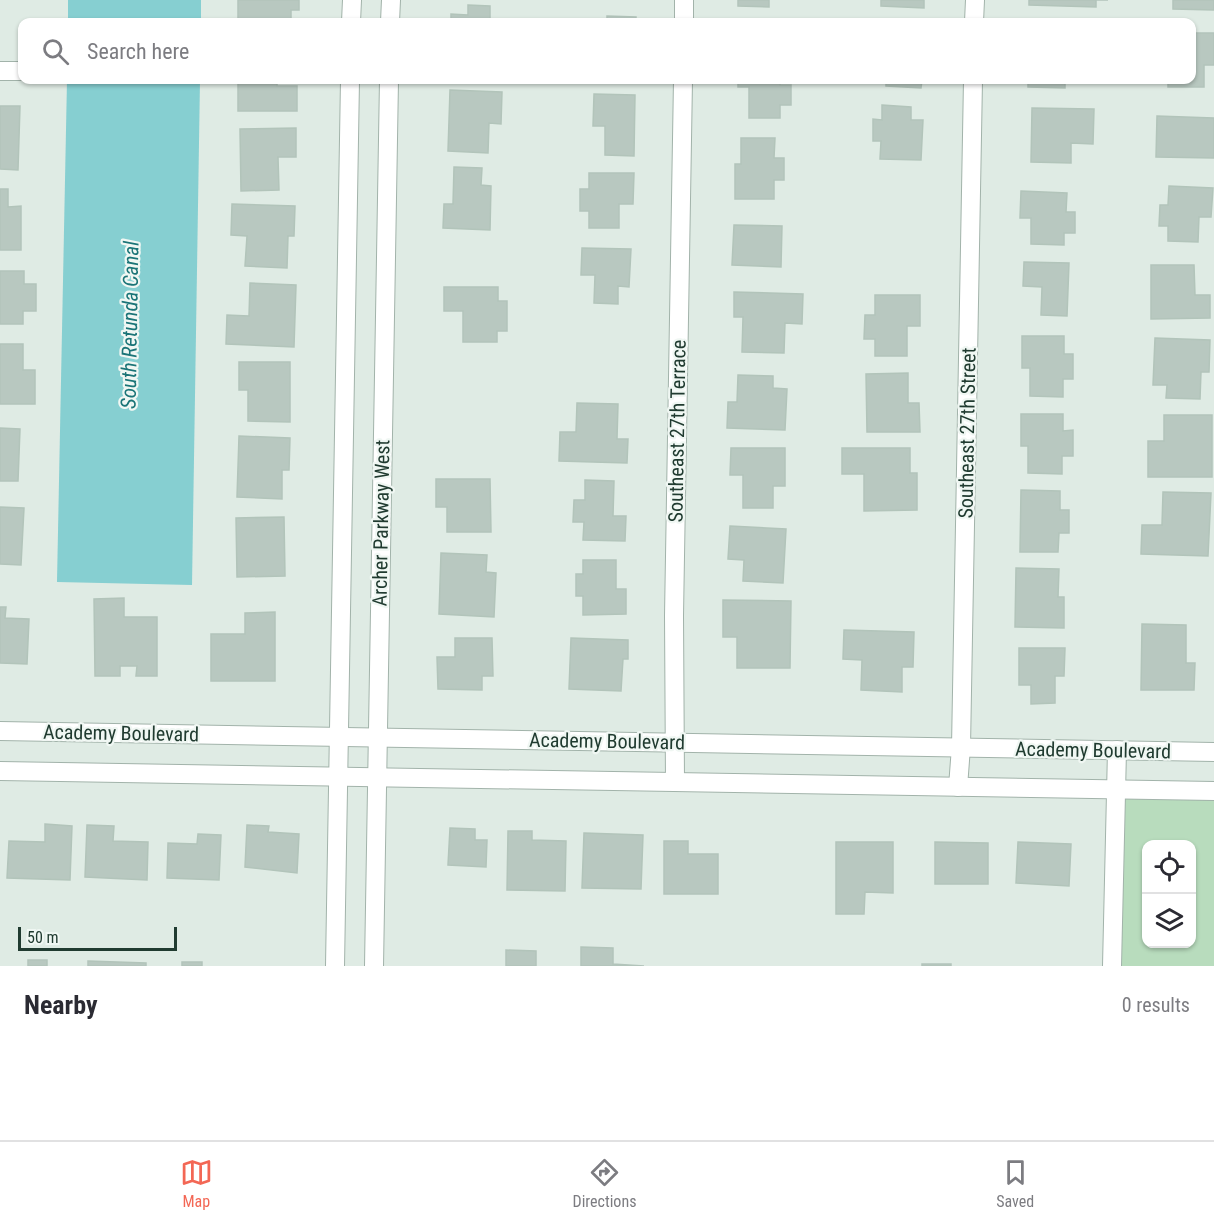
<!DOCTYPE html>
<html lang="en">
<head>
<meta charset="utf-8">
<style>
	body { margin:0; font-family:"Roboto Condensed",sans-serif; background:#f2f2f3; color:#2b2b33 }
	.controls { position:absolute; right:18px; bottom:18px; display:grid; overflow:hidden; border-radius:12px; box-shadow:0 2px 4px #0004 }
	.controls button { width:54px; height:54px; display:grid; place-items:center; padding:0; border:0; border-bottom:2px solid #e1e1e2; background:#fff; color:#2b2b33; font:30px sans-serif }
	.scale { position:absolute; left:18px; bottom:15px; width:159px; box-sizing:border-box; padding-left:6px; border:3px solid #203b30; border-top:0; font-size:16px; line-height:21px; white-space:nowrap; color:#203b30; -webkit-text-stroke:4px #f0f7f3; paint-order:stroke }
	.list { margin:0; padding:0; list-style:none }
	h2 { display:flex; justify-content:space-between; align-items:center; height:78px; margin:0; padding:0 24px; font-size:26px }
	h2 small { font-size:20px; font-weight:400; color:#7c7c81 }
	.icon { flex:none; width:33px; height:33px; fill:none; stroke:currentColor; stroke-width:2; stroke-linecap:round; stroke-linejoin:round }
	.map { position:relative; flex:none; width:1214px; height:966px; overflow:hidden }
	.search { position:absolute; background:#fff; box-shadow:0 2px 4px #0004; left:18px; right:18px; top:18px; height:66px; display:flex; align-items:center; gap:15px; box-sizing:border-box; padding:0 21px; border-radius:12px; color:#7c7c81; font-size:22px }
	.sheet { height:174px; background:#fff }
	nav { display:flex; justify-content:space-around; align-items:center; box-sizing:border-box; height:84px; border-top:2px solid #e1e1e2; background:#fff; font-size:16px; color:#7c7c81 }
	nav a { display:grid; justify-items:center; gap:3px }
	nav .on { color:#f36755 }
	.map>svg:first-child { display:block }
</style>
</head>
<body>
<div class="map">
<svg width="1214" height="966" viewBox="0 0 1214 966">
	<rect width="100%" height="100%" fill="#dfebe4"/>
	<path fill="#b8dcbd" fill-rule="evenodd" d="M1116,789L1214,791V966H1112ZM1146,844H1192V944H1146Z"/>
	<g fill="#86cfd1">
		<rect x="68" y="0" width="133" height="22"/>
		<path d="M67,80H200L192,585L57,582Z"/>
	</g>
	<g fill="#b8c8c0" stroke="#b2c4ba" stroke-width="1.5">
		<path d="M238,0H299V10H291V22H238Z"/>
		<path d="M738,0H769V7L738,6Z"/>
		<path d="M881,0H924V8L881,6Z"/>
		<path d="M1029,0H1108H1096V7L1029,5Z"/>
		<path d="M1173,0H1214V10L1173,9Z"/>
		<path d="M468,5L490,6V22H451V14L468,15Z"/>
		<path d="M607,16L636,17V22H607Z"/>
		<path d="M1192,33H1214V65H1204V87H1168V80H1192Z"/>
		<path d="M238,80H277V86H297V111H238Z"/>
		<path d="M738,80H780V85H791V105H780V118H749V87H738Z"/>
		<path d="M886,80H922L921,88L886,86Z"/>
		<path d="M1028,80H1065V88L1028,87Z"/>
		<path d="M450,90L502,92L501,124L489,123L488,153L448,151Z"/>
		<path d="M594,94L635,95L634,156L605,155V126H593Z"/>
		<path d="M882,105L911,107V120H923L921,160L880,159L881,141H873V119L882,120Z"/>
		<path d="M0,106H20L18,170L0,169Z"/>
		<path d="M1032,108L1094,109L1093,144L1071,143V163L1031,162Z"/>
		<path d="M1157,116L1214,118V158L1156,157Z"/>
		<path d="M296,128V157H278L279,190L241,191L240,129Z"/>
		<path d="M741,138H775L774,158H784V180H774V199H735V164H741Z"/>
		<path d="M454,167L482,168L481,185L491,186L490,230L443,228L444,204H453Z"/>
		<path d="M589,173H634L633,204H619V228H589V211H580V189H589Z"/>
		<path d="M1169,186L1213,188L1211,217H1199L1198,242L1168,241V226H1159L1160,205H1168Z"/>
		<path d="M0,189H8V207L21,206V250H0Z"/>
		<path d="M1021,191L1067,193L1066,212H1075V233H1064V245L1031,244V218H1020Z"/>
		<path d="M232,204L295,206L294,236H288L287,268L245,266L247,236L231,235Z"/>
		<path d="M734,225L782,226L781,267L732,265Z"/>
		<path d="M582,248L631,249L629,287L618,286V304L594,303L595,275H581Z"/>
		<path d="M1024,262L1069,263L1067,316L1041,315L1042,287L1023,286Z"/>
		<path d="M1151,265H1194L1195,295H1210V318L1151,319Z"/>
		<path d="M0,271H24V284H36V311H23V324H0Z"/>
		<path d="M250,283L296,285L294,347L226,344L227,315L249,316Z"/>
		<path d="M444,287H498V301H507V331H497V342H463V311H444Z"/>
		<path d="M734,292L803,294L802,324L785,323L784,353L742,352L743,317H734Z"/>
		<path d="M875,295H920V326H907V356H875V339H864L865,315H875Z"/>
		<path d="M1022,336H1064V354H1073V379H1063V397L1030,396V368H1022Z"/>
		<path d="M1155,338L1210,340L1209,372H1201L1200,399L1166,398L1167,385H1153Z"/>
		<path d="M0,344H23V370H35V404H0Z"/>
		<path d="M239,362H290V422L248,421V390H239Z"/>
		<path d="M908,373V403H919L920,432H867L866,374Z"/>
		<path d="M738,375L773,376V388L787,389L785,430L727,428L728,402H737Z"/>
		<path d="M577,403L618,404L617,439H628L627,463L559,461L560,432H576Z"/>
		<path d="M1021,414H1063V431L1073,430V456H1062V474L1028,473V446H1021Z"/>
		<path d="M1164,415H1212V477H1148V441H1164Z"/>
		<path d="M0,428L20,429L18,481H0Z"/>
		<path d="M239,436L290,438L289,470H282V499L237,497Z"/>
		<path d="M731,448H785V486H773V508H743V475H730Z"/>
		<path d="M842,448H910V473H917V510L864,511V474H842Z"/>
		<path d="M436,479H490L491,532H447V507H436Z"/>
		<path d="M585,480L614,481L613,516H626L625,541L583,540L584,522H573L574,500H585Z"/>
		<path d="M1021,490L1060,491V510H1069V533H1059L1058,552H1020Z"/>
		<path d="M1163,492L1211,493L1208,556L1141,554L1142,525H1162Z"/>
		<path d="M0,507L24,508L21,565L0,564Z"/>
		<path d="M284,517L285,576L237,577L236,518Z"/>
		<path d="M730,526L786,529L783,583L743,581L744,560L728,559Z"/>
		<path d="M441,553L487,555L486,572L496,573L494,617L439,614Z"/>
		<path d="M583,560H616V589H626V614L583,615V596H576V574H583Z"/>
		<path d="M1016,568L1059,569L1058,597H1064V628L1015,627Z"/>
		<path d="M124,598V617H157V676H136L137,666H120V676H95L94,599Z"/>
		<path d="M723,600L791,601L790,668H737V637H723Z"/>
		<path d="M0,607H6L5,618L29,619L27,664L0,663Z"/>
		<path d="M275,612V681H211V634H245V613Z"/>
		<path d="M1142,624L1186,625V663H1195L1194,690H1141Z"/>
		<path d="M844,630L914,632L913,667H902V692L861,690L862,660L843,659Z"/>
		<path d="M455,638H492L493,676H482V690L438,689L437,657H455Z"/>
		<path d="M571,638L628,640V659H623L621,691L569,689Z"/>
		<path d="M1019,648H1065L1064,676H1055V703L1031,704V685H1019Z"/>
		<path d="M45,824L72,826L70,880L7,878L9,841L45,842Z"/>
		<path d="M87,825L114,826L113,841L148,842L147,880L85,877Z"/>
		<path d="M247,825L269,826L268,832L299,834L297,873L245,867Z"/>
		<path d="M450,828L475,829V840H487L486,867L448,865Z"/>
		<path d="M508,831H532V840L566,841L565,891L507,890Z"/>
		<path d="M584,833L643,835L641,889L582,888Z"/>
		<path d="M198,834L221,835L219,880L167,878L168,843L197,844Z"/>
		<path d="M664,841H688V854H718V894H664Z"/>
		<path d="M836,842H893V893L865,892L864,914H836Z"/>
		<path d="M935,842L988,843V884H935Z"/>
		<path d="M1018,842L1071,844L1069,886L1016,883Z"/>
		<path d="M581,947L613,948V964L644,966H581Z"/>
		<path d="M506,950L536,951V966H506Z"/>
		<rect x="28" y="960" width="19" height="6"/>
		<path d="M88,961L146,963V966H88Z"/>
		<rect x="182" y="962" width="20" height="4"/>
		<rect x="922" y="964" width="29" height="2"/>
	</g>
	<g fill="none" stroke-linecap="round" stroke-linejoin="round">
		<g stroke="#a2b3aa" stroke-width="20">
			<g id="minor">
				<path d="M351,22L352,0"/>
				<path d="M390,22L391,0"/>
				<path d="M684,22V0"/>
				<path d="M974,22L975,0"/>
				<path d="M0,71H22"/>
				<path d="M0,731L1214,752"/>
				<path d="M0,771L1214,791"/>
				<path d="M675,782L674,616L683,80"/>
				<path d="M958,787L961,747L973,80"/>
				<path d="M335,966L350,80"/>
				<path d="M374,966L389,80"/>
				<path d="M1112,966L1117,750"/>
			</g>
		</g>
		<use href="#minor" stroke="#fff" stroke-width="18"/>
	</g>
	<g text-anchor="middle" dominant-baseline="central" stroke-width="4.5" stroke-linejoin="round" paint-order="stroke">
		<g font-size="20" fill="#203b30" stroke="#f0f7f3">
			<text transform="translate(677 431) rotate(-89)">Southeast 27th Terrace</text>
			<text transform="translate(967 433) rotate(-89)">Southeast 27th Street</text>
			<text transform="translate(381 523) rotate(-89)">Archer Parkway West</text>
			<text transform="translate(121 733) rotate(1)">Academy Boulevard</text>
			<text transform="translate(607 741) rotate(1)">Academy Boulevard</text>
			<text transform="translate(1093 750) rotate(1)">Academy Boulevard</text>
		</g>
		<g font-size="21" font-style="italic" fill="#1a7477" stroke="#f0f7f3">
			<text transform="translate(130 325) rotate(-89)">South Retunda Canal</text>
		</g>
	</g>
</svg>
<div class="controls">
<button><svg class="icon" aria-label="locate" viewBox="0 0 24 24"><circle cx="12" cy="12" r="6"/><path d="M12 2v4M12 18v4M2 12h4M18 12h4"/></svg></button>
<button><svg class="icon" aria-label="layers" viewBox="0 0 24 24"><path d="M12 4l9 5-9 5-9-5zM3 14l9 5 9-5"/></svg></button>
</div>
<div class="scale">50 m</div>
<div class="search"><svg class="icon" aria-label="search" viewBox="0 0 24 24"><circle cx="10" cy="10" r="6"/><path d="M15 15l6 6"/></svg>Search here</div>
</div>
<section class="sheet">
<h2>Nearby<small>0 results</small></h2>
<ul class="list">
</ul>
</section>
<nav>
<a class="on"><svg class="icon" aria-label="map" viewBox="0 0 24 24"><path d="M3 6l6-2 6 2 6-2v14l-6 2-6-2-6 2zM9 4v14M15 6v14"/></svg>Map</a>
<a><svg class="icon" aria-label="directions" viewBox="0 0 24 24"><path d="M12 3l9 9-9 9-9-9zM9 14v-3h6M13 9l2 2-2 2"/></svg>Directions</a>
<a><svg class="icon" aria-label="saved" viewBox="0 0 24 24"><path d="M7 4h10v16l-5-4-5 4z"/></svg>Saved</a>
</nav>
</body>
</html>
